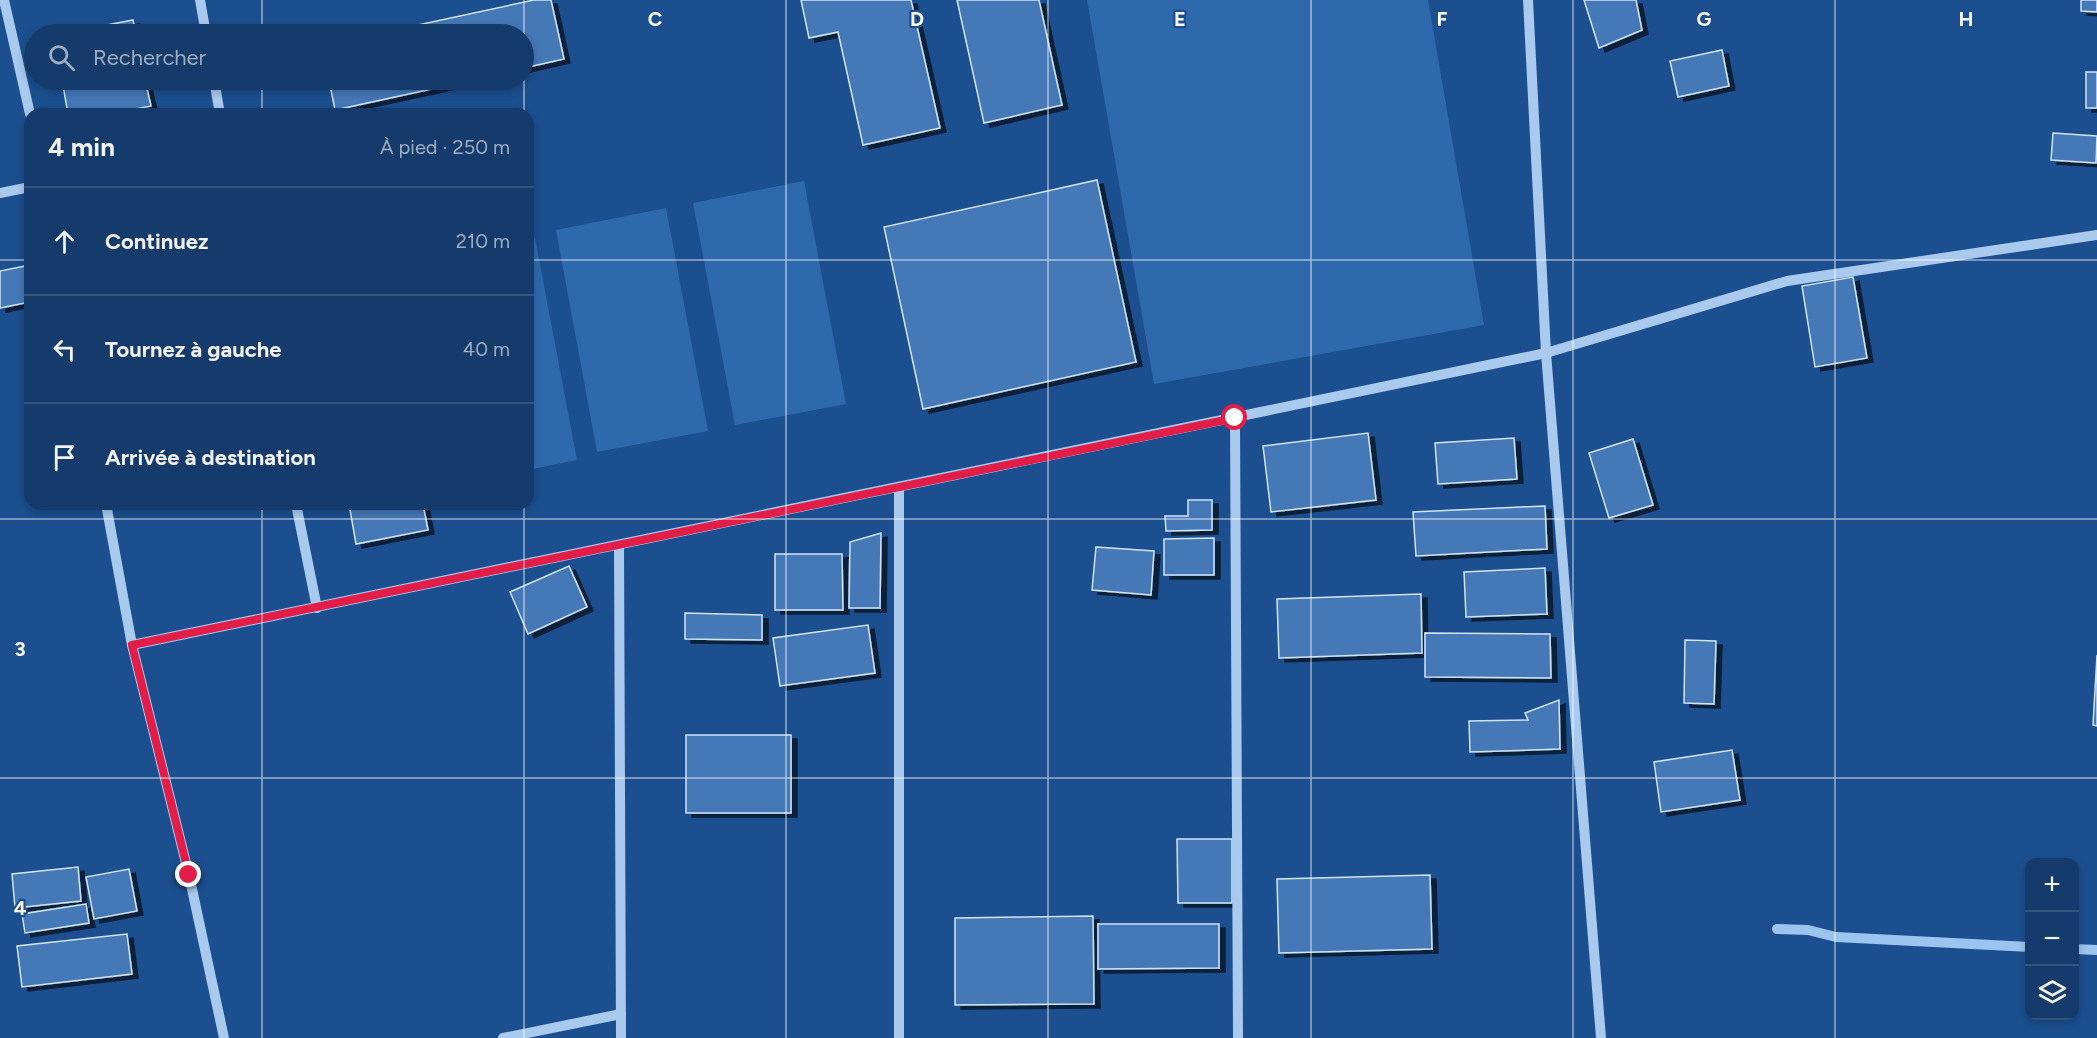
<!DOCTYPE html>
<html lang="fr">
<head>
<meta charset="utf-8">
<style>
	body { margin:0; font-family:Figtree,sans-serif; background:#1d4271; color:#f1f3f6 }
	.controls { position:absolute; right:18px; bottom:18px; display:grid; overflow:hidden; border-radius:12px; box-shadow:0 3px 9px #0003 }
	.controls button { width:54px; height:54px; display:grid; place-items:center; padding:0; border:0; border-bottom:2px solid #33557e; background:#143b6b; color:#f1f3f6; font:30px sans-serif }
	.stop { position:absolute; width:18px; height:18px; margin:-14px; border:4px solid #e11d48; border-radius:50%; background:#fff }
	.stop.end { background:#e11d48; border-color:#fff; box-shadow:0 2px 6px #0008 }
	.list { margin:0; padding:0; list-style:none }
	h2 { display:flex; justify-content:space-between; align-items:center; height:78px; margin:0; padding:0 24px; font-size:26px }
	h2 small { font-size:20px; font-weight:400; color:#9dadc1 }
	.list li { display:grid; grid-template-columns:39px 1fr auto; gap:18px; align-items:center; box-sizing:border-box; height:108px; padding:0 24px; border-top:2px solid #33557e }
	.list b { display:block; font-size:22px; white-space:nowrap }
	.list em { font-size:20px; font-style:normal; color:#9dadc1 }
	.icon { flex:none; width:33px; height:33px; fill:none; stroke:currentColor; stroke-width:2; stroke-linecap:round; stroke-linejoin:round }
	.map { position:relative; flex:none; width:2097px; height:1038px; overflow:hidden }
	.search { position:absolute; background:#143b6b; box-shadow:0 3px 9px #0003; left:24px; top:24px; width:510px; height:66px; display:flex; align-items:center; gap:15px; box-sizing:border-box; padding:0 21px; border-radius:33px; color:#9dadc1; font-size:22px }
	.panel { position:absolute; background:#143b6b; box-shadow:0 3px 9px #0003; left:24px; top:108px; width:510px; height:402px; border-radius:18px }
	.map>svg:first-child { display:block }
</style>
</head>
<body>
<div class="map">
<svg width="2097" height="1038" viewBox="0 0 2097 1038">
	<defs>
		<filter id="shadow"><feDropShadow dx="6" dy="4" stdDeviation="0" flood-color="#0009"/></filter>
	</defs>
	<rect width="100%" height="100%" fill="#1b4f8f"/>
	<g fill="#2e69ad">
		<path d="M1087,0H1428L1484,325L1154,384Z"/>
		<path d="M804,181L846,404L735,425L693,203Z"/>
		<path d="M666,208L708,431L597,452L556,230Z"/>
		<path d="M535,238L577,460L528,470V239Z"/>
	</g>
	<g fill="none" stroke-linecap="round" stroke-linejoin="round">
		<g stroke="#9cc4f0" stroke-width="10">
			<path d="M1777,929L1808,930L1836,937L2030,947"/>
			<path d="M2074,949L2097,950"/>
		</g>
	</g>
	<g fill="#4478b7" stroke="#cfe3fa" stroke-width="1.5" filter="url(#shadow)">
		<path d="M534,0H551L564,59L524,68V34H376Z"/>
		<path d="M801,0H911L940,128L863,145L838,32L809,38Z"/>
		<path d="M957,0H1039L1062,105L984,123Z"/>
		<path d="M1584,0H1636L1642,30L1599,48Z"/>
		<path d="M2081,0H2097V12L2081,11Z"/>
		<path d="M133,20L136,34H61Z"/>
		<path d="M1722,50L1729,86L1678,97L1670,61Z"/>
		<rect x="2086" y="72" width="11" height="36"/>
		<path d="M62,80H145L151,106L111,114H68Z"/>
		<path d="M329,80H473L335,110Z"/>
		<path d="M2053,133L2097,136L2096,163L2051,160Z"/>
		<path d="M1097,180L1136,362L923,409L884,227Z"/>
		<path d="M30,265V302L0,308V271Z"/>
		<path d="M1853,277L1867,358L1815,367L1802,286Z"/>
		<path d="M1368,433L1376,500L1271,512L1263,446Z"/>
		<path d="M1514,438L1517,479L1438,484L1435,443Z"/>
		<path d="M1633,439L1653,505L1609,518L1589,453Z"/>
		<path d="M1188,500H1212V530L1166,531L1165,516H1188Z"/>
		<path d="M349,504H423L428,530L356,544Z"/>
		<path d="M1545,506L1547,549L1416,556L1413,512Z"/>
		<path d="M881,533L880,608H849L850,542Z"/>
		<path d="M1214,538V575H1164V539Z"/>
		<path d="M1096,547L1154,551L1151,595L1092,590Z"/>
		<path d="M775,554H842L843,610H775Z"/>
		<path d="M569,566L587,607L528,634L510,592Z"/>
		<path d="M1545,568L1547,614L1466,617L1464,572Z"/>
		<path d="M1421,594L1422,653L1279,658L1277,599Z"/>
		<path d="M685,613L762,615V640L685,639Z"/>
		<path d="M868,625L875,673L780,686L773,638Z"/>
		<path d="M1425,633L1550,634L1551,678L1425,677Z"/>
		<path d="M1685,640L1716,641L1714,704L1684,703Z"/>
		<path d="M2097,655V726L2093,725Z"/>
		<path d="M1559,700L1560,749L1470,752L1469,721L1528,720L1525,713Z"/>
		<rect x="686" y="735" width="105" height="78"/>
		<path d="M1732,750L1740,800L1661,812L1654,762Z"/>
		<path d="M1177,839H1232V903H1178Z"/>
		<path d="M78,867L81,901L15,908L12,874Z"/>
		<path d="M129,869L137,911L94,919L86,877Z"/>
		<path d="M1430,875L1432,949L1279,953L1277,879Z"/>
		<path d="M86,904L89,923L25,933L22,914Z"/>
		<path d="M1093,916L1094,1004L955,1005V918Z"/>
		<path d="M1098,924H1219V968L1098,969Z"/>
		<path d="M127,934L132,974L22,987L17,946Z"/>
	</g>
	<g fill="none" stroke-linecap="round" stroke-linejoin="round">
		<g stroke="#a9c9ee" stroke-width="10">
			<path d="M4,0L30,114"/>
			<path d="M200,0L206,34"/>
			<path d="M1528,0L1546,353L1601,1038"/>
			<path d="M214,80L220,114"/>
			<path d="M0,193L30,187"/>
			<path d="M1235,418L1238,1038"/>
			<path d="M106,504L132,645L189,875L224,1038"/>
			<path d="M296,504L317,608"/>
			<path d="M619,545L621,1038"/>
			<path d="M132,645L1546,353L1787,281L2097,235"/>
			<path d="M503,1038L621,1014"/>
			<path d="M899,1038V488"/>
		</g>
	</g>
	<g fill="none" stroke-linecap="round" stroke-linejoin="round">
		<path stroke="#e11d48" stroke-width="8" d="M189,875L132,645L1235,418"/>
	</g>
	<path fill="none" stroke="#fff" stroke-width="1.5" stroke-opacity="0.55" d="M262,0V34M524,0V114M786,0V1038M1048,0V1038M1311,0V1038M1573,0V1038M1835,0V1038M262,80V114M0,260H30M528,260H2097M262,504V1038M524,504V1038M0,519H2097M0,778H2097"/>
	<g font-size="20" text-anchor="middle" font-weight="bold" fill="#fff" stroke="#1b4f8f" stroke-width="4.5" stroke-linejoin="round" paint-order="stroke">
		<text x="655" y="26">C</text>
		<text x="917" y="26">D</text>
		<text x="1180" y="26">E</text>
		<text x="1442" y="26">F</text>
		<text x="1704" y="26">G</text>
		<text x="1966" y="26">H</text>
		<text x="20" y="656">3</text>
		<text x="20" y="915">4</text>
	</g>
</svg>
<div class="controls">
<button>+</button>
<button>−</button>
<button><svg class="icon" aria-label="layers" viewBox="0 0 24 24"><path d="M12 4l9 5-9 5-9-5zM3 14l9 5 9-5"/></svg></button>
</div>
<div class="stop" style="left:1235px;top:418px"></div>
<div class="stop end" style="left:189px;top:875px"></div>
<div class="search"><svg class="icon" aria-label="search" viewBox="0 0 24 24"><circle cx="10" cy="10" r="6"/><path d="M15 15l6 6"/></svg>Rechercher</div>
<section class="panel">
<h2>4 min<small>À pied · 250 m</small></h2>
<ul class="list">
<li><svg class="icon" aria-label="ahead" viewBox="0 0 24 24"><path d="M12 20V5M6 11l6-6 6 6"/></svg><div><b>Continuez</b></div><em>210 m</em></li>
<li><svg class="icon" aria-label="left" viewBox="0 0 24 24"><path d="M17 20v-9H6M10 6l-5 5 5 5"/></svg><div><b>Tournez à gauche</b></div><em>40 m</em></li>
<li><svg class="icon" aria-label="arrive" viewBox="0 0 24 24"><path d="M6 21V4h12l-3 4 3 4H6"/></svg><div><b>Arrivée à destination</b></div></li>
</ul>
</section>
</div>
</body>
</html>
